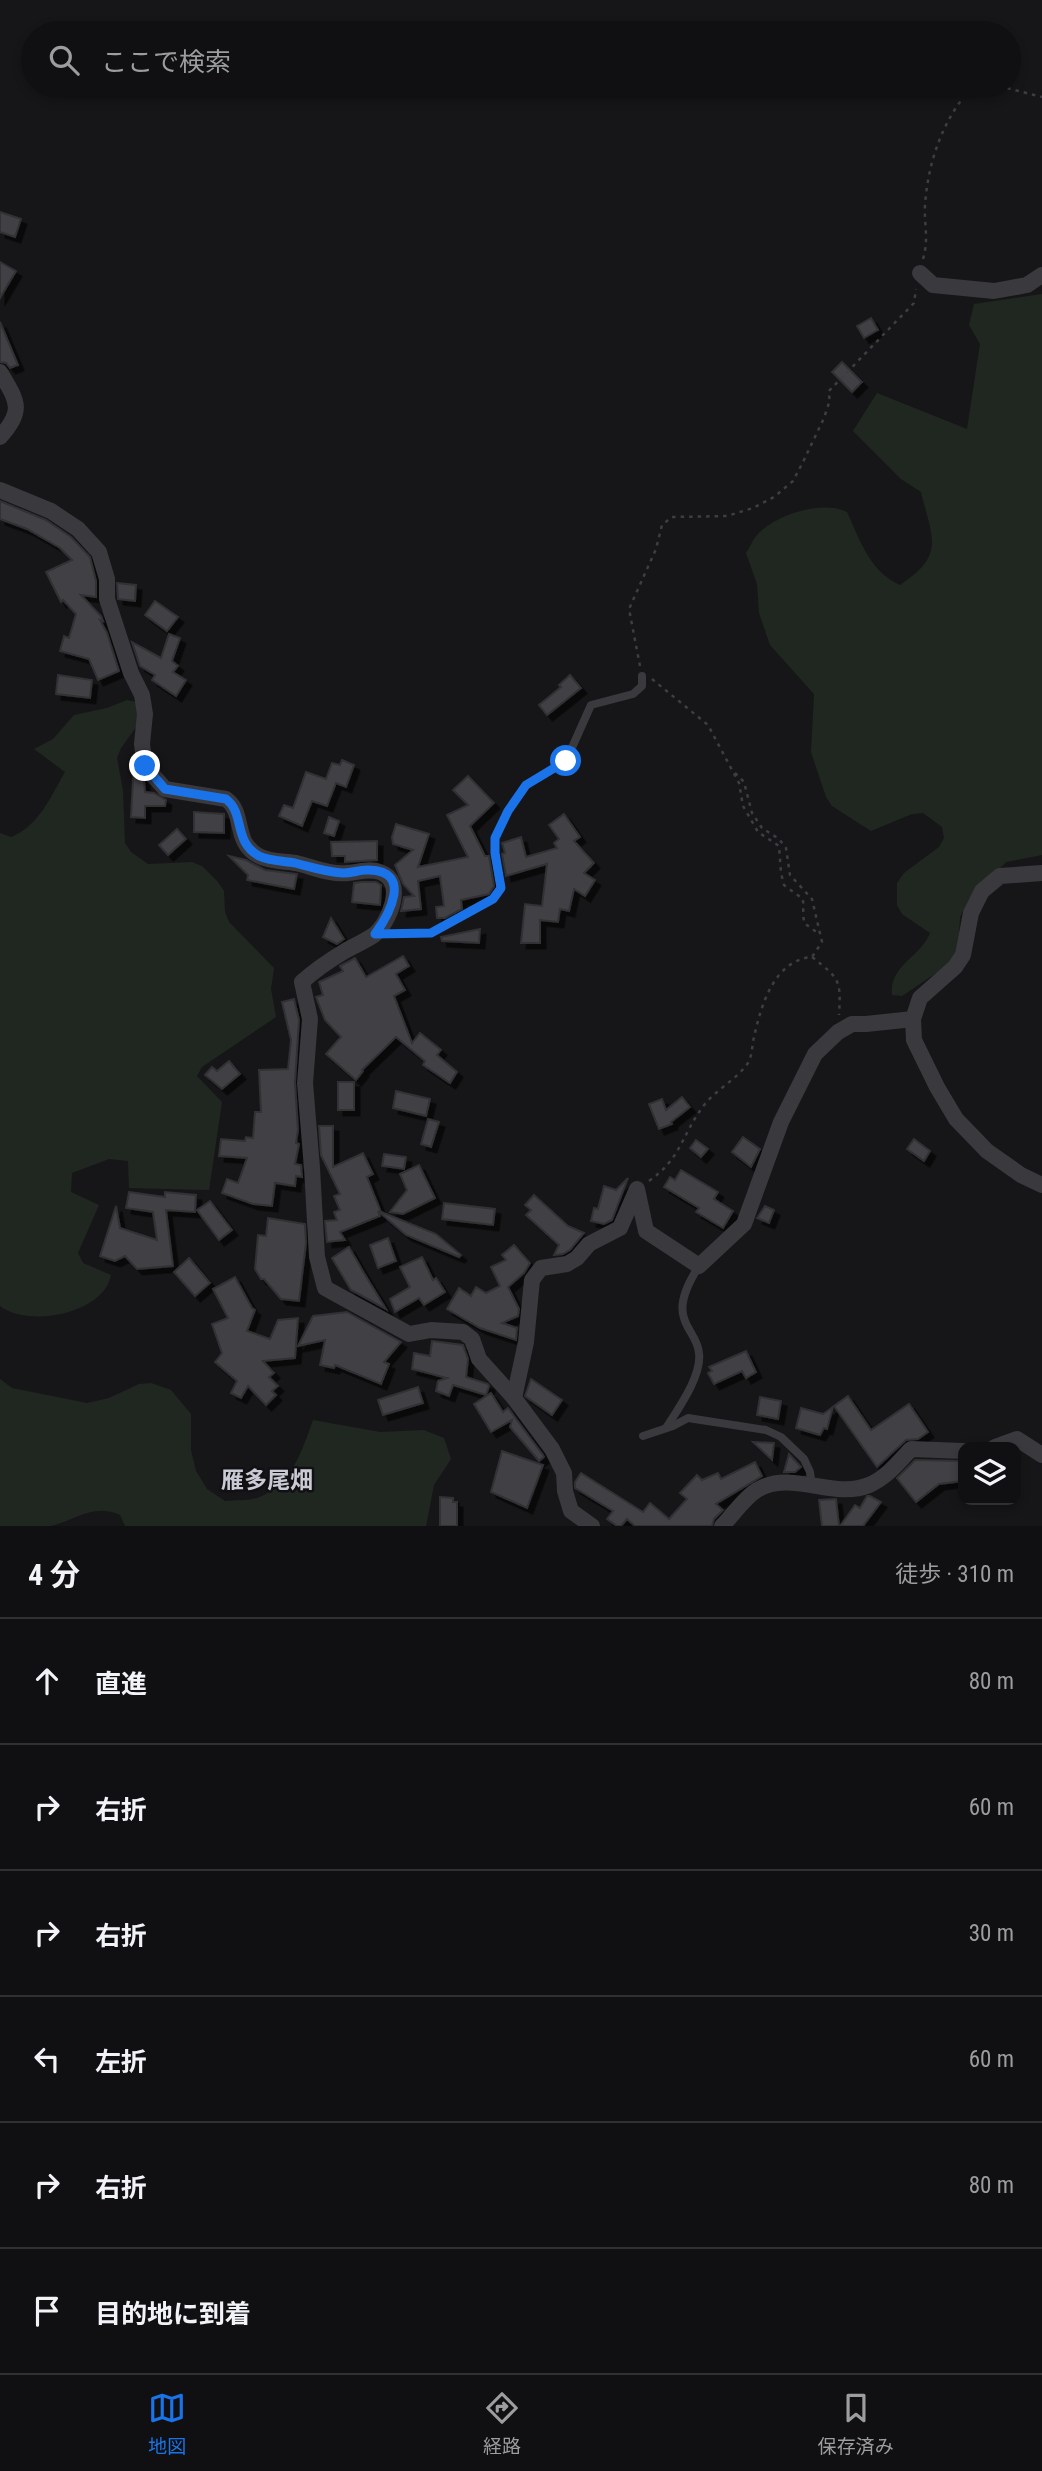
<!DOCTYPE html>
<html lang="ja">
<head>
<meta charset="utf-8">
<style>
	body { margin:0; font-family:"Roboto Condensed","Noto Sans JP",sans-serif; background:#1e1e20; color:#f1f3f6 }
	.controls { position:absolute; right:21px; bottom:21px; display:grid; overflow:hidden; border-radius:14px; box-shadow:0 4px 10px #0003 }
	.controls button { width:63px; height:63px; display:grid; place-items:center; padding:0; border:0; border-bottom:2px solid #303032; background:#101012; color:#f1f3f6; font:35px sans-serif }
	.stop { position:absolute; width:21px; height:21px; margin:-16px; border:5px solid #1a73e8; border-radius:50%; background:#fff }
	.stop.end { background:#1a73e8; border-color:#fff; box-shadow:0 2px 7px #0008 }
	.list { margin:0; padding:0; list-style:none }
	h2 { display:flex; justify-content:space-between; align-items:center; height:91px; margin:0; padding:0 28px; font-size:30px }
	h2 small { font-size:23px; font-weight:400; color:#9c9d9f }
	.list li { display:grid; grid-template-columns:46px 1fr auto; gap:21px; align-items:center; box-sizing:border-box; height:126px; padding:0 28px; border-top:2px solid #303032 }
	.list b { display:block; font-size:26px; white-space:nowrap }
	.list em { font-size:23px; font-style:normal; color:#9c9d9f }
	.icon { flex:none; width:38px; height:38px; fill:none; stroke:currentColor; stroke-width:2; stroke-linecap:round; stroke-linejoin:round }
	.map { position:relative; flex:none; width:1042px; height:1526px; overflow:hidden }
	.search { position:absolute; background:#101012; box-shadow:0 4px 10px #0003; left:21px; right:21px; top:21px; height:77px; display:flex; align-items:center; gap:18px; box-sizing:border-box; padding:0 24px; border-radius:38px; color:#9c9d9f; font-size:26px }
	.sheet { height:847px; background:#101012 }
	nav { display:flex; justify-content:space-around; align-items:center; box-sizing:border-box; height:98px; border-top:2px solid #303032; background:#101012; font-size:19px; color:#9c9d9f }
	nav a { display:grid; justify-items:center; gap:4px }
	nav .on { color:#1a73e8 }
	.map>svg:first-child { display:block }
</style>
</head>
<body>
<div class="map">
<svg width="1042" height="1526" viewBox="0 0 1042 1526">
	<defs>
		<filter id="shadow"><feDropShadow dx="5.5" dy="5.5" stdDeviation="0" flood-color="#0009"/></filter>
	</defs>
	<rect width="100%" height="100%" fill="#161618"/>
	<g fill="#202721">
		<path d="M1042,294V855L1006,862L970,898L960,917L958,951L954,961L902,996L892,995C889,965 921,957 930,933L902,914L897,905V883L904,873L939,847L944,838L942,827L923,813L912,814L871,831L832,806L826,797L811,752L814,694L770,645L759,613L757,584L746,553C750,547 753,539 758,534C777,514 822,500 847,512C860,540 870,572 900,585C946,555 932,538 921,492L901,479L853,431L877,393L967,429L980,344L969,325L974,304Z"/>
		<path d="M127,700L137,702L139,723L121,748L117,758L123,791L125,843L131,852L148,864L192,862L202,866L218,882L224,891L225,912L229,922L274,968L271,989L276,1017L202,1067L197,1076L222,1102L209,1190L129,1188L128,1161L109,1159L72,1173L71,1192L99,1205L78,1253L83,1263L111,1275C104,1314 28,1328 0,1306V833L11,837C39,826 51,796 65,772L34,749L53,739L74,715L107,708Z"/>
		<path d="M0,1379L12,1388L87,1403L109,1398L139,1384L151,1383L171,1390L191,1414V1450L196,1471L207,1489L225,1501C235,1500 248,1501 257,1498C291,1486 302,1451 313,1420L380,1432L424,1430L444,1438L451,1459L434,1485L426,1526H125L120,1515C93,1503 76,1520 51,1526C35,1526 16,1526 0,1526Z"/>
	</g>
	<g fill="#404045" stroke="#303034" stroke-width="2" filter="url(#shadow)">
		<path d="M0,212L21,219L15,237L0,232Z"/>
		<path d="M0,262L16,271L0,298Z"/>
		<path d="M871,318L878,330L864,338L857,326Z"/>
		<path d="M0,322L18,365L10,368L6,363L0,362Z"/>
		<path d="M842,362L862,382L852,392L832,372Z"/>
		<path d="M0,501L46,520L71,537L90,557L96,581V597L81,595L101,616L103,621L100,620L107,633L119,671L98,680L89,659L60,651L64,636L69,638L76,614L63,600L61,602L46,572L72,560L60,548L27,529L0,519Z"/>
		<path d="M117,583L136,585L135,601L118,599Z"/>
		<path d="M155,601L178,617L167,631L145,615Z"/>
		<path d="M169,634L180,638L172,661L178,666L173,672L186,680L176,696L152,680L155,675L140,666L132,642L161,658Z"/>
		<path d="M58,675L92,680L90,698L56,694Z"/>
		<path d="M570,675L581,688L547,715L539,705L561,687L559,685Z"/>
		<path d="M342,760L354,765L346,787L336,783L327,806L312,801L302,826L279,816L284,805L293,808L306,772L326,779L332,763L340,765Z"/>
		<path d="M134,762L137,772L144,781L145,792L154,793L166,800L165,806H145V818L131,817Z"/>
		<path d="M468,776L494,803L470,826L485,856H489L494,886L489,894L461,900L462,909L445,918H437L436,907L444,906L440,876L418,881L421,909L401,911L404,897L414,896L403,884L395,865L413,850L393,844L392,837L396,824L429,834L418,867L468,857L447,815L468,805L453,790Z"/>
		<path d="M194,812L224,814V833L194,832Z"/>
		<path d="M564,814L580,837L574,841L594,863L584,873L595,880L585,896L574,889L569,911L560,909L558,922L540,920V943H521L525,904L542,906L547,864L506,876L502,854L505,853L502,843L521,837L526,857L557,848L554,843L559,839L549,825Z"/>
		<path d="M329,817L339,821L334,836L324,833Z"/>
		<path d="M177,829L186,839L168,855L159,845Z"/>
		<path d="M377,841V860L345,862V856H332L331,842Z"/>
		<path d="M229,856L246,860L265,870L297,874L294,889L247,880L248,875Z"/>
		<path d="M361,882H376L381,885L380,905L352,902L354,883Z"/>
		<path d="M331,918L344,939L337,944L323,937Z"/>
		<path d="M480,929L479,943L442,941L441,937Z"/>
		<path d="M403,956L409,966L396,974L405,990L394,996L412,1043L420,1033L441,1050L437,1055L457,1072L450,1083L423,1065L425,1061L396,1037L362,1070L363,1071L356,1080L326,1054L341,1037L325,1020L316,997L323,995L319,982L343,971L340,966L355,958L366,977Z"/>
		<path d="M294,999L299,1020L295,1082L298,1130L296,1143L299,1144L295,1164L301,1165L302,1177L296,1176L295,1186L275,1183L272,1206L253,1204L222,1193L227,1179L238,1183L247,1158L219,1156L221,1139L245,1141L246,1137L253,1138L255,1112H261L259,1070L288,1069L291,1040L282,1002Z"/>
		<path d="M229,1061L240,1074L222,1089L205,1075L212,1067L217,1071Z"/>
		<rect x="338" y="1082" width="16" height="28"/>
		<path d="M396,1091L430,1099L426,1116L393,1108Z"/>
		<path d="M682,1097L690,1107L671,1122L672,1124L659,1129L649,1104L662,1099L666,1110Z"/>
		<path d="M428,1119L439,1122L431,1147L421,1144Z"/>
		<path d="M319,1126H333V1167L363,1153L373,1174L367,1177L381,1212L436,1234L461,1255L459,1257L406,1235L378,1211L380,1216L340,1232L345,1240L327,1242L325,1221L337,1220L334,1212L340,1210L334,1196L340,1194L321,1155Z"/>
		<path d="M743,1137L760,1149L751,1167L732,1152Z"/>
		<path d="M914,1139L930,1151L924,1161L907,1149Z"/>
		<path d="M696,1140L708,1149L701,1157L690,1148Z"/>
		<path d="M384,1154L406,1157L404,1169L382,1166Z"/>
		<path d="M419,1165L435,1198L403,1214L390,1212L407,1190L400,1174Z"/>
		<path d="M681,1170L718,1192L714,1199L733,1211L723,1228L696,1212L699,1208L664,1187L670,1177L675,1180Z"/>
		<path d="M628,1178L612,1220L604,1224L591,1221L594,1208L598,1209L604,1186L616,1190Z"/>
		<path d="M129,1192L165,1197V1192L196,1195L195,1212L166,1210L173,1266L137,1269L125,1256L115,1261L100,1256L116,1206L120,1228L157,1240L153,1212L126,1208Z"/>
		<path d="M534,1195L568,1226L584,1233L570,1250L563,1254L554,1255L559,1245L526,1215L531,1210L525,1205Z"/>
		<path d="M210,1201L232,1230L219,1240L197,1210Z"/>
		<path d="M444,1203L495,1209L493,1225L442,1219Z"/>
		<path d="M765,1206L774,1210L769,1223L757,1218Z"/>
		<path d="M268,1218L305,1224L306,1243L299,1301L281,1299L264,1279H261L255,1269L258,1235L266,1236Z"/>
		<path d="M388,1238L396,1261L378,1268L370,1245Z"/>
		<path d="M514,1245L530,1263L524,1273L508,1287L519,1309L518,1316L502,1323L517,1328L516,1340L480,1328L447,1309L459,1288L471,1296L476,1287L486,1293L500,1286L491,1267L506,1260L502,1255Z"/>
		<path d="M349,1247L364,1273L386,1309L351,1290L332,1258Z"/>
		<path d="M422,1257L433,1280L436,1278L445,1292L424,1305L419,1298L395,1312L390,1299L410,1287L400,1267Z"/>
		<path d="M189,1258L210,1283L195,1296L174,1272Z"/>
		<path d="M235,1277L252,1308L255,1310L247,1331L270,1339L278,1320L298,1318L295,1358L263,1361L274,1373L269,1377L278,1386L272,1391L276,1395L266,1405L248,1386L241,1398L231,1393L237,1381L215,1362L222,1353L212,1324L228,1318L213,1289Z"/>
		<path d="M347,1312L401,1342L384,1362L389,1364L381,1384L335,1365L334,1368L320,1365L325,1340L298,1346L313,1316Z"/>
		<path d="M432,1341L463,1345L468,1359L466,1377L488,1384L489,1386L486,1395L453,1385L449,1396L436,1391L438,1381L447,1378L412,1369L414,1353L430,1356Z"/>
		<path d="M746,1351L756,1372L746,1378L742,1371L714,1384L708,1373L712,1371L709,1367Z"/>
		<path d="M531,1379L562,1400L552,1415L525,1396Z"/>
		<path d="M418,1387L423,1403L383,1415L378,1400Z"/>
		<path d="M491,1393L503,1412L508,1408L543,1455L544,1457L539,1461L510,1427L512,1420L491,1432L474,1404Z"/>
		<path d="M848,1396L871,1430L909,1404L928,1432L918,1439L906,1440L877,1467L834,1406Z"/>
		<path d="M760,1397L781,1401L778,1419L757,1415Z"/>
		<path d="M833,1407L827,1429L824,1428L820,1435L796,1428L801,1408L823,1414Z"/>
		<path d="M753,1442L774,1443L772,1460Z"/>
		<path d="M502,1451L543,1465L527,1508L491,1492Z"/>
		<path d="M789,1454L801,1467L795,1472H784Z"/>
		<path d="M915,1460L963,1461V1481L939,1484L916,1502L897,1478Z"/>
		<path d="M755,1462L762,1476L716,1504L723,1510L714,1519L712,1526H635L627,1519L621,1526H617L607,1519L613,1511L575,1488V1482L581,1473L643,1512L650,1503L669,1519L687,1499L680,1493L697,1475L702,1480L718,1473L721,1479Z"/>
		<path d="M867,1496H870L881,1502L863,1526H840L855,1505L860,1508Z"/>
		<path d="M440,1497L453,1498V1502H457V1526H440Z"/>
		<path d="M836,1499L839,1526H822L819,1500Z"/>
	</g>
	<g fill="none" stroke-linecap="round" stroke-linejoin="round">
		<g stroke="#3d3e43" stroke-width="2.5" stroke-dasharray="3.5 5" stroke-linecap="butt">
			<path d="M999,86L1042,97"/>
			<path d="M923,259C929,239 924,225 925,205C928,162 943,118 973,86"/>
			<path d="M640,666L629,609L656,549L662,525L672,517L727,516L753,508L774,497L793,481L803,462L824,418L830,400L828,392L914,303L916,289"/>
			<path d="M652,679L708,725L739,783L743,806L758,832L779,846L781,873L784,885C810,905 801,892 804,923L819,934"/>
			<path d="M812,957C840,979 841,980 839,1015"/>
			<path d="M649,1181C682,1158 682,1133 705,1104C717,1089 737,1079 748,1063C752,1057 752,1045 754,1037C761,1006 774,960 812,957L822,942L812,899L790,875L786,848L779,839L762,828L752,813L744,782L735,773"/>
		</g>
		<g stroke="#39393e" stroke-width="8">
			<path d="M378,934L431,933L493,899L501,888L495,853V838L508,811L526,785L566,761L591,705L633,694L642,686V676"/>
			<path d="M666,1428C678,1409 702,1376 699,1353C698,1339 687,1330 684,1318C678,1301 690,1280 699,1266"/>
			<path d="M643,1436L673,1426L688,1418L766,1430L781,1437L804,1459L810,1472L812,1486"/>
		</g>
		<g stroke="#39393e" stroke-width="16">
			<path d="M920,273L933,285L994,291L1027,285L1042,275"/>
			<path d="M0,372C17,401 25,410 0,437"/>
			<path d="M0,490L51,511L78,529L99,552L107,579V599L131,673L142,695L145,714L142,744L145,766L165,789L226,799C246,813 232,842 259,856C270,862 284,861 296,863C313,867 330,875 348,873C360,872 369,868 380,872C407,881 389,923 374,935C365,941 354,946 345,951C330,960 315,970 302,982L310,1019L305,1083L312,1168L317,1257L325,1288L409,1334L431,1330L463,1332L472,1339L479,1359L514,1398L552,1449L564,1473L565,1491L571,1511L592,1526"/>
			<path d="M1042,873L1000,876L982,891L971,913L963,955L955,967L920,998L913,1019L914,1040L937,1087L956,1119L987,1151L1021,1175L1042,1185"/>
			<path d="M514,1398L526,1342L532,1280L541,1268L567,1264L577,1258L589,1244L620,1228L637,1189L646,1231L699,1266L744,1224L781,1122L815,1054L838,1032L852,1024H866L913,1019"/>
			<path d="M995,1447L1017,1439L1042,1455"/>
			<path d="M722,1526C733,1515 744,1498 757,1490C791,1469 833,1500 869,1485C886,1478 899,1462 911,1449L963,1451"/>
		</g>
	</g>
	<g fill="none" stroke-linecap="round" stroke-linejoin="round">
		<path stroke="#1a73e8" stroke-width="9" d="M145,766L165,789L226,799C245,813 233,842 259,856C269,861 284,861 295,863C311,867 326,872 342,873C351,874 360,869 369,870C413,871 389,915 375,934L431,933L493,899L501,888L495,853V838L508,811L526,785L566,761"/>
	</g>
	<g text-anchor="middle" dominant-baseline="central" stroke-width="5" stroke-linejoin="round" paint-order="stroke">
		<g font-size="23" font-weight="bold" fill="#c9cad4" stroke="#111113">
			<text x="267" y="1480">雁多尾畑</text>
		</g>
	</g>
</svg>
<div class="controls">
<button><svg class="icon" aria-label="layers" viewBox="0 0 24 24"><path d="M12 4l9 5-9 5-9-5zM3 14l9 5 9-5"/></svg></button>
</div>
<div class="stop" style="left:566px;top:761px"></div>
<div class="stop end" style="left:145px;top:766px"></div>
<div class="search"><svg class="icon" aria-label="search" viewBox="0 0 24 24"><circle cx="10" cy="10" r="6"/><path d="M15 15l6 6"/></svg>ここで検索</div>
</div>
<section class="sheet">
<h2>4 分<small>徒歩 · 310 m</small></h2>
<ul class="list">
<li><svg class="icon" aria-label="ahead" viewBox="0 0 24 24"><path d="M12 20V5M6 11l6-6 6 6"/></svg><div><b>直進</b></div><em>80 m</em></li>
<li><svg class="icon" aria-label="right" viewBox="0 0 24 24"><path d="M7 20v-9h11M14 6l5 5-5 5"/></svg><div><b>右折</b></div><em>60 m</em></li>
<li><svg class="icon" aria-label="right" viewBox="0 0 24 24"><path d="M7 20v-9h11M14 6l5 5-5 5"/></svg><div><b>右折</b></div><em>30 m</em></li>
<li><svg class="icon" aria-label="left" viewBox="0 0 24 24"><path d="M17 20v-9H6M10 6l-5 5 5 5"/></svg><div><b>左折</b></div><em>60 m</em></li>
<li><svg class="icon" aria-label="right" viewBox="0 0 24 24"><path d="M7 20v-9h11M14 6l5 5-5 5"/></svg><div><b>右折</b></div><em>80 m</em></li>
<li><svg class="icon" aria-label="arrive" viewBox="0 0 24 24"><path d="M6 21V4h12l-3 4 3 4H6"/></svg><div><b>目的地に到着</b></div></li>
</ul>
</section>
<nav>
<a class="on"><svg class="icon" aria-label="map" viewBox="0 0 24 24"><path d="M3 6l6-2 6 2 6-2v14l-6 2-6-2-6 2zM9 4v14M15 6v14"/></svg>地図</a>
<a><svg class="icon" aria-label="directions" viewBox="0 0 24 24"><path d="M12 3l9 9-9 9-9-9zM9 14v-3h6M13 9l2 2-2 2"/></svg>経路</a>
<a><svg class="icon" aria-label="saved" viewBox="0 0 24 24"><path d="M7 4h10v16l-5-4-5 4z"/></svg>保存済み</a>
</nav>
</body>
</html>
